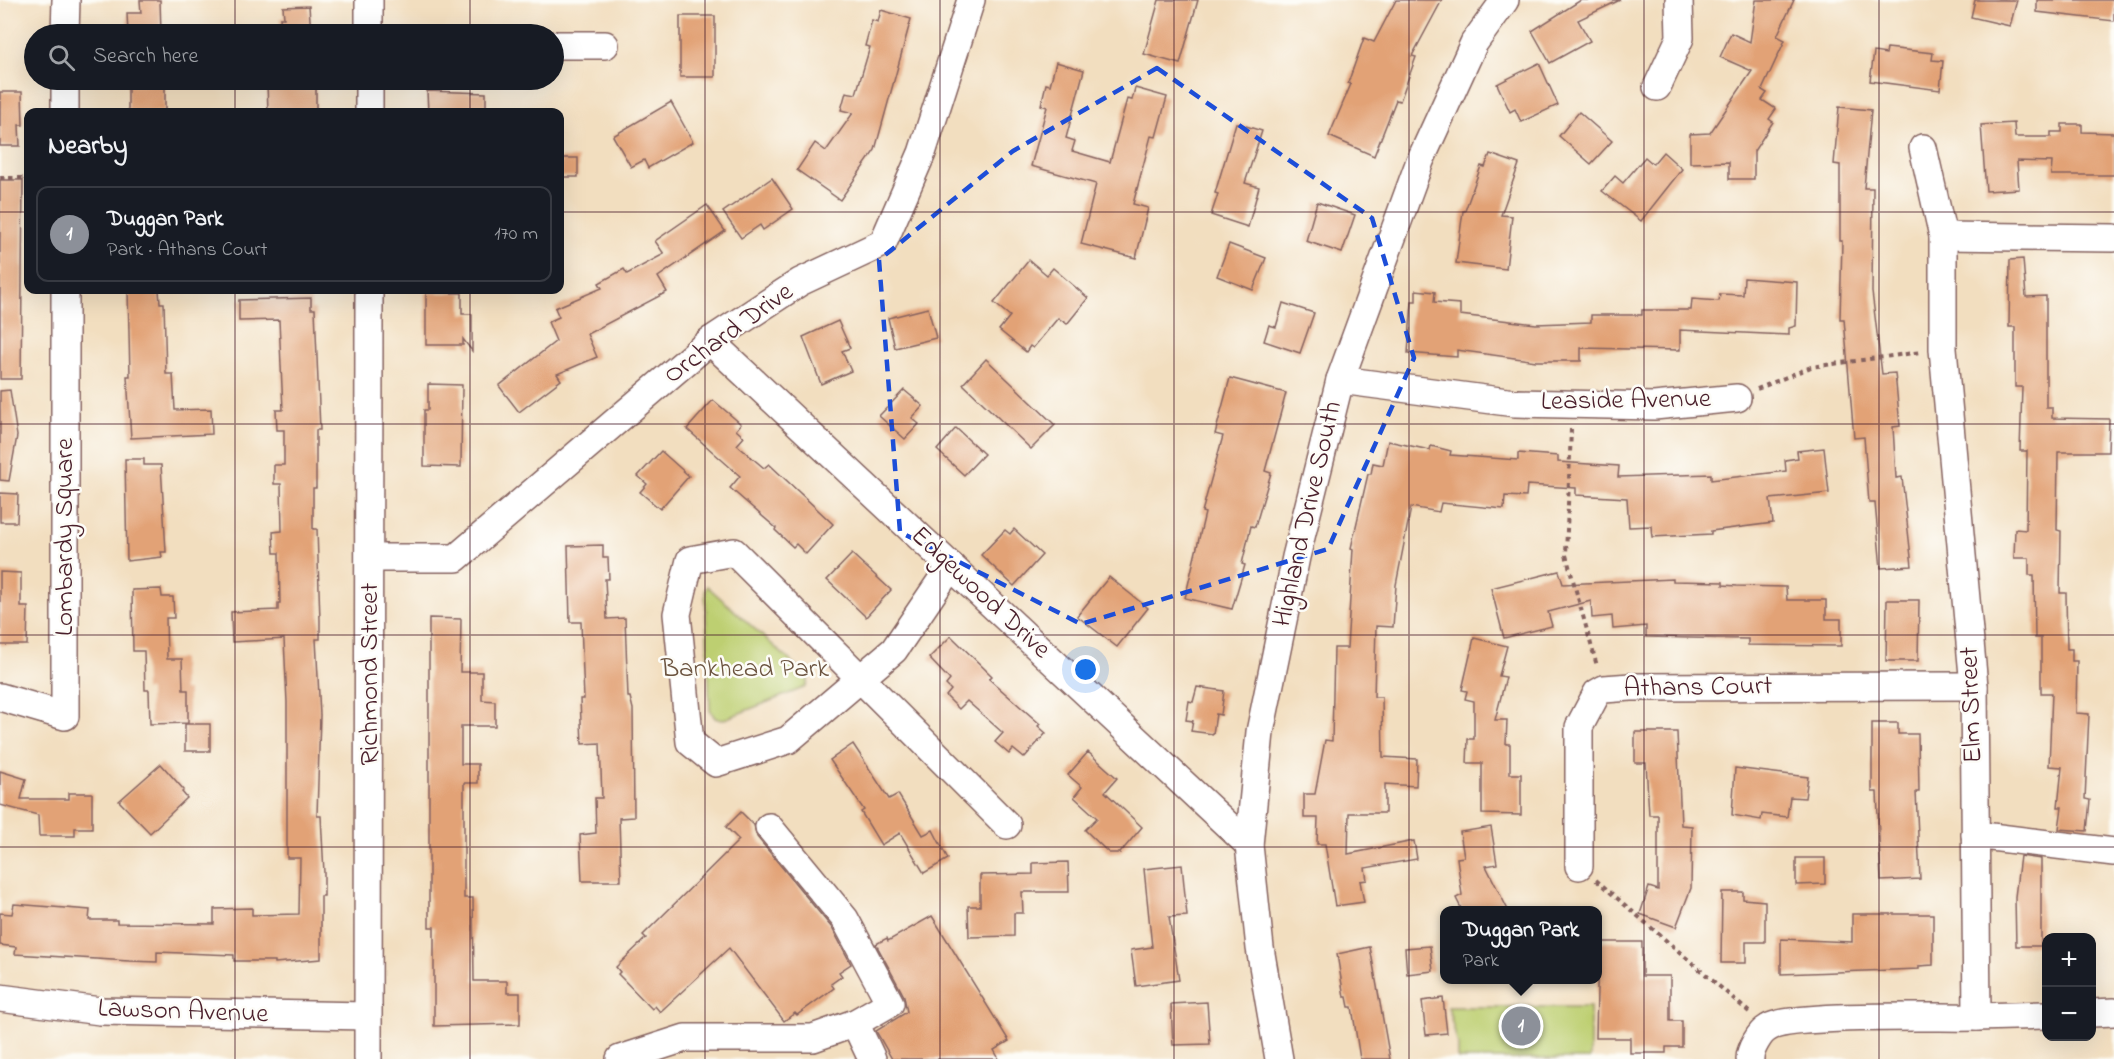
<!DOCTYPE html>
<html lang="en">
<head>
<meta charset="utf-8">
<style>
	body { margin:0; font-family:"Indie Flower",sans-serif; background:#20242c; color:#f1f3f6 }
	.controls { position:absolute; right:18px; bottom:18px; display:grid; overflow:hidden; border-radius:12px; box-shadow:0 6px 24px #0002 }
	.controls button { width:54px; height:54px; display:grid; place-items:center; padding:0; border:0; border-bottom:2px solid #363941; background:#171b24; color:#f1f3f6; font:30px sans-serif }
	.you { position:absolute; left:1086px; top:670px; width:21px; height:21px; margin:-15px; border:4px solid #fff; border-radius:50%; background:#1a73e8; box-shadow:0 0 0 9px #1a73e833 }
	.badge { display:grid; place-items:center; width:39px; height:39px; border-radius:50%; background:#8c9099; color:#fff; font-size:20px; font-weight:700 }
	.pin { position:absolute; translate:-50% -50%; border:3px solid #fff; box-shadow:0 2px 6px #0006 }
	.popup { position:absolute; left:1440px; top:906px; width:162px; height:78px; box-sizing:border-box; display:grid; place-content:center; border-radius:12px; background:#171b24; filter:drop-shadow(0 2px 4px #0005); font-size:20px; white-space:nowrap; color:#9ea1a6 }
	.popup b { font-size:22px; color:#f1f3f6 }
	.popup::after { content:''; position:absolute; left:50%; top:100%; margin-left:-12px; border:12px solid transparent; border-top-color:#171b24 }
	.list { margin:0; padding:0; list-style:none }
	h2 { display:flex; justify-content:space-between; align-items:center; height:78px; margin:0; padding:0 24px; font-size:26px }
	h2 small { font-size:20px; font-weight:400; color:#9ea1a6 }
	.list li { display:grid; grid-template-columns:39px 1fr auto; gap:18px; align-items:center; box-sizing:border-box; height:96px; margin:0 12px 12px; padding:0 12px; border:2px solid #363941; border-radius:12px }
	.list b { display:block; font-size:22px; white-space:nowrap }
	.list p { margin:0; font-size:20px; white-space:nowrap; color:#9ea1a6 }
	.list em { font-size:20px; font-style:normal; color:#9ea1a6 }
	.icon { flex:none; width:33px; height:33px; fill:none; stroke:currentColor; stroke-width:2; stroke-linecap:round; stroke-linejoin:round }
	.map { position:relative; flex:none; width:2114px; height:1059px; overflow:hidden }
	.search { position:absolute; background:#171b24; box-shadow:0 6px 24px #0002; left:24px; top:24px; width:540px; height:66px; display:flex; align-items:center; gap:15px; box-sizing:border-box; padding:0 21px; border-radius:33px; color:#9ea1a6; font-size:22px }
	.panel { position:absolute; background:#171b24; box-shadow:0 6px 24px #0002; left:24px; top:108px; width:540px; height:186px; border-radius:12px }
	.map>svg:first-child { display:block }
</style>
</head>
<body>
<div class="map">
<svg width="2114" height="1059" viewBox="0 0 2114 1059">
	<rect width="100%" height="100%" fill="#fdfcf7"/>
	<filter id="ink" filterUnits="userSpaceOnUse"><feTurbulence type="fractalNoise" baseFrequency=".0167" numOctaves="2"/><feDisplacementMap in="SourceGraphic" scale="12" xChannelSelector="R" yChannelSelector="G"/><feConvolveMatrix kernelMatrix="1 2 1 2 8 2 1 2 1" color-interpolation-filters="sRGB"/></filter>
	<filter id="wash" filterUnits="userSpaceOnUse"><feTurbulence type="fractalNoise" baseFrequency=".008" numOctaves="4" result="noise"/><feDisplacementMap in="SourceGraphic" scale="24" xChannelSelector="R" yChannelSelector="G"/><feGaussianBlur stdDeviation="1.35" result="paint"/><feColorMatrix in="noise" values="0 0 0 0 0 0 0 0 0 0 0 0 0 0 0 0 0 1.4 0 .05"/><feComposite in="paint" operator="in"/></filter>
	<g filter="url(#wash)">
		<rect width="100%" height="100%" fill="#f2debf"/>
		<g fill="#bdcf71" stroke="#84774e" stroke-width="1.5">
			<path d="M707,586L806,675L808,680L806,687L722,720L715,718L710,710L705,589Z"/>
			<path d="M1448,1007H1590V1059H1458V1045Z"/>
		</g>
		<g id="blocks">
			<g fill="#e2a276">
				<path d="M140,0H160L161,34H128L127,13H141Z"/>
				<path d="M1159,0H1198L1180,64L1144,54Z"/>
				<path d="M1396,0H1442L1412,56L1416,57L1400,101L1396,100L1374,156L1329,136L1351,84L1348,83L1364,38L1374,42Z"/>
				<path d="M1581,0H1620L1578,20L1590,41L1550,63L1532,31Z"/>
				<path d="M1756,0H1794L1777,36L1785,40L1762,90L1767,93L1762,100L1776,109L1769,119L1773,122L1754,151V179H1729V162L1690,163V134L1710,133L1752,71L1720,57L1731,33L1750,42Z"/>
				<path d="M1975,0H2017L2010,26L1971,17Z"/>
				<path d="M2037,0H2114V21L2037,12Z"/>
				<path d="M309,6L311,34H281L280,18H284L283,7Z"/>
				<path d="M881,10L911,19L875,150L840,200L797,170L815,143L826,151L853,113L841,110L846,92L856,94L870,47L865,46L872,20L878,22Z"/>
				<rect x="680" y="16" width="35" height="61"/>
				<path d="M1887,48L1933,53L1932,60L1943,61L1940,90L1870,81L1874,52L1886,54Z"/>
				<path d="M1056,62L1084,70L1066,138L1075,141L1072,151L1110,162L1127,99L1132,100L1135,88L1167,97L1156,137L1151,136L1133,204L1148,208L1136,258L1081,244L1096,184L1031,166L1047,107L1041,105L1046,84L1050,85Z"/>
				<path d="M1539,63L1558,105L1521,122L1515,109L1510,112L1497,84Z"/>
				<path d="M316,80V112H268L267,82Z"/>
				<path d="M165,84V112H128V85Z"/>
				<path d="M427,91L486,93V112H428Z"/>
				<path d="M0,92H22L23,125H19L20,146H0Z"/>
				<path d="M671,102L693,142L648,168L644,160L631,167L613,136Z"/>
				<path d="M1839,107L1871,110L1864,188H1873L1872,292L1882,374L1895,373L1900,426L1893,427L1896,478L1902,477L1912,566L1881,568L1875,503H1869L1864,437L1854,438L1844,319H1840L1842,241H1840V165L1834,164Z"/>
				<path d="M1579,112L1612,141L1591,164L1559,136Z"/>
				<path d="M1236,123L1262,131L1245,183L1259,187L1248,227L1211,215L1218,194L1215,193Z"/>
				<path d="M2014,123L2015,137H2051V132H2062V124H2082V132L2114,133V175H2051L2052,162L2017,161L2019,189L1986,191L1981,125Z"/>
				<path d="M1663,152L1682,169L1641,221L1602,191L1615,176L1623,183L1645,157L1653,164Z"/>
				<path d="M1490,154L1519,164L1501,215L1512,216L1506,269L1456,263L1463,211H1465L1481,166L1485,167Z"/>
				<rect x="560" y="158" width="18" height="19"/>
				<path d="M772,178L793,209L763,230L760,225L741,238L723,212Z"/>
				<path d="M0,180H23L21,379H0Z"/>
				<path d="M1317,202L1355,215L1342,253L1306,241Z"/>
				<path d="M707,205L725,231L658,277L667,292L587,334L597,357L557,374L561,380L519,412L499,386L556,341L548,322L559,317L555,308L602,288L599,283L624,269L627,274L664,254L655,241Z"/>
				<path d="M1229,244L1266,258L1253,290L1217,276Z"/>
				<path d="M2023,259L2026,297L2046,296V407H2052V418L2109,419L2108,452H2058L2057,530L2061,531L2060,593H2066L2067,649H2072V661H2077L2076,713L2089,714L2085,799L2090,800L2087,831L2059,829L2062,807H2058L2062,767L2049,766L2052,693H2041V638H2035L2034,575H2029V558H2014L2015,529L2026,530L2027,451H2020L2022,387H2015V327H2009L2010,260Z"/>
				<path d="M1029,260L1047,275L1053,268L1088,298L1067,324L1058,318L1033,348L1030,346L1026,352L999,330L1010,316L994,303Z"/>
				<path d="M1744,278L1797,282L1796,326L1789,328V335L1680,330V350L1581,348V361H1536L1457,350V357L1408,353L1412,301H1416V290L1435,292L1434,302L1460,304V315L1536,324L1591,322V315H1642V310H1691L1692,299L1719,301L1720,294L1743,295Z"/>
				<path d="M128,290H159L160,303H164L166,374H173L175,410L211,409L212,434L131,438L127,376H130Z"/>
				<path d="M426,293H462V314H472V351L463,339V345H426Z"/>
				<path d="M311,298V309H315L320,430H316V488H313V529H317L320,620V639H316L320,715L317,816H321L324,873V896H321V959L275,963V961H234V955L157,952V962L129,961L15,954L16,947L0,945V913L12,914L14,904L90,910L89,920H117V923L214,924V909L252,908V915L299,914L300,858H287V702L284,639L232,642L231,612L278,610V603H280L279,553H274L273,532L282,531L281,484H274V465H284V430H277L276,410H283L279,320L239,321V300Z"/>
				<path d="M1283,303L1314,313L1300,353L1264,341L1269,325L1276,327Z"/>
				<path d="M928,308L936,338L895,348L888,318Z"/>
				<path d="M838,321L850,348L842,351L851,371L821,384L803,337Z"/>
				<path d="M986,359L1055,425L1031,449L963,384Z"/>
				<path d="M1230,378L1286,393L1265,471L1271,473L1255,527L1251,526L1242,564L1245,565L1232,609L1185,598L1205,513L1202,512L1223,436L1215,434Z"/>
				<path d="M428,384L462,385L461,467L424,466V410H428Z"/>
				<path d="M10,390L17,436L9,481L0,480V391Z"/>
				<path d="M904,390L923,406L912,418L919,424L905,439L879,416Z"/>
				<path d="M713,400L741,424L736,430L744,437L737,445L764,468L769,464L833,524L806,554L796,544L793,547L775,530L776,528L730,488L740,476L687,429Z"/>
				<path d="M956,428L984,454L964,475L937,450Z"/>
				<path d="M1388,441L1430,450L1431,446L1451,451L1450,455L1518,460V453L1558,456V462L1619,466L1618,477L1711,474V480L1786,471L1785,460L1798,458L1797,451L1824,448L1829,493L1770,499L1773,523L1711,531V534L1652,537L1651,526L1629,527L1627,498L1576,495V488L1527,485L1526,497L1505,496L1504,509L1441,503L1439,512L1411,507L1396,585L1393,627L1376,626L1374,697H1382L1383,757L1417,759L1416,786L1385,784V813H1349L1348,854L1414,841L1417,859L1365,868L1367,880L1360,881L1364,902L1335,906L1325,844H1317L1318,818H1304V794H1315L1325,740L1332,741L1334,648H1347L1353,549L1351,548L1368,474H1371L1373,463L1383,465Z"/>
				<path d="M661,451L689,476L660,509L640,492L647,484L638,476Z"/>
				<path d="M125,459H144V465H161L166,552H161L162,557L127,561Z"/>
				<path d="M0,493L18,494L17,522H0Z"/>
				<path d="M1014,529L1042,555L1014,586L981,555L1005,530L1010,534Z"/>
				<path d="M603,545V558H608L609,579H605L607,619L625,618L628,697H630L633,709L634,817L619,818L621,881H582L580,835L596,833L595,798H602L600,743L582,744L580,699H584L581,622H570L568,546Z"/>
				<path d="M852,554L891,590L866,617L827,580Z"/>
				<path d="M1559,571L1563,584L1673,579V581L1723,582V585L1737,586L1786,587L1787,600H1826V619H1841V646L1748,645V639L1646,637V626L1613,629L1612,616L1592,618L1591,601L1548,612L1552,626L1504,638L1491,588Z"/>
				<path d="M0,572L21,573V607H28L27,645H0Z"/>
				<path d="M1109,577L1148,608L1117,647L1077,616Z"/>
				<path d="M161,589L162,597H173L174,618H166L167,659H182L183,690H188V723L150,724L149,690H145L144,651H133L132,590Z"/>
				<path d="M1887,600H1919L1918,661H1886Z"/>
				<path d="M429,618L461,619L460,672H482V700L495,701V726H461V764H478V783H464V898H473L474,981H507V993H520V1024L434,1026V927H429Z"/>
				<path d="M951,636L992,676L989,679L1040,724L1038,726L1046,733L1024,758L1013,749L1009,754L995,742L1003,733L967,701L959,709L946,696L951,690L946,685L950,680L929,658Z"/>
				<path d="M1474,638L1507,646L1499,676L1506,677L1495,720H1507L1506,744H1510V774H1521V815L1482,814V763H1467L1468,739H1474V701L1465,699L1467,691L1462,690Z"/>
				<path d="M1197,687L1224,691L1221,715L1216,714L1213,734L1191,731L1193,721L1186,720L1189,701L1193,702Z"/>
				<path d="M1872,723H1898V734H1918L1919,792H1916L1920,879L1881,881L1877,792H1872Z"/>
				<rect x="185" y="724" width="25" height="27"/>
				<path d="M1635,732H1677L1681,825L1692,826L1691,888L1676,927L1640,914L1649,887L1658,890V815H1649L1646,763H1635Z"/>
				<path d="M853,744L889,799L898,794L923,835L933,830L948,859L924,873L900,833L881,845L861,812L864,810L830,760Z"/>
				<path d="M1088,752L1117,778L1105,792L1142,827L1120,853H1109L1085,830L1097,818L1074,797L1082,787L1068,775Z"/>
				<path d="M161,764L184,790L182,792L187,798L150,833L119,801Z"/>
				<path d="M1735,768L1808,777L1805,798L1790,797L1787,817L1762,814L1761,820L1732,815Z"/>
				<path d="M0,771L26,779L21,799H69V793H92V828H75V836H39L38,815L0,805Z"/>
				<path d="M741,812L754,825L757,837L832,928L851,964L839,972L842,976L831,984L834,988L797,1015L795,1013L784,1021L729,948L660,1012L655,1006L652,1009L618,974L620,972L616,967L646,938L643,935L739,840L726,827Z"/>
				<path d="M1491,827L1497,864L1486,866L1508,910H1462L1456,898L1462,895L1457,858L1464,857L1460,832Z"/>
				<path d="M2020,856L2041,859V946H2016L2015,897Z"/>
				<path d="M1796,858H1825V884L1796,885Z"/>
				<path d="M1068,862L1069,892H1022L1023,913H1014V936L969,937L968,906H980V875L1033,874V863Z"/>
				<path d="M1182,865L1187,916L1169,917L1179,980L1136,986L1131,950L1152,947L1144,869Z"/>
				<path d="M1722,892H1743V899L1765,901V942H1746V963H1721Z"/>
				<path d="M1852,914H1933V965L1919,966V969L1781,974V939L1852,942Z"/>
				<path d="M932,916L1009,1041L994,1050L999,1059H892L876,1031L907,1012L904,996L876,944L887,938L888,941Z"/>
				<path d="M1598,942H1642V976H1670V1021H1682V1047H1666V1053H1630V1038H1596Z"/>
				<path d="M1430,946L1433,971L1407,974L1405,948Z"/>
				<path d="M1370,947L1390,1059H1360L1352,1007H1349L1347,997H1344L1337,954Z"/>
				<path d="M1443,998L1447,1033L1426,1035L1422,1001Z"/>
				<path d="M1207,1002L1210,1044L1173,1045L1171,1004Z"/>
			</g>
		</g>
	</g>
	<g filter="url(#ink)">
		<use href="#blocks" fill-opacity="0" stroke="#85625f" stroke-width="1.5"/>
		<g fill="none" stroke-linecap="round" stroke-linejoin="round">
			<g stroke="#85625f" stroke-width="30">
				<g id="minor">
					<path d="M65,34L66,0"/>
					<path d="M369,34V0"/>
					<path d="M554,45H605"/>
					<path d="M1657,87L1680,38L1679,0"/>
					<path d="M65,112V80"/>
					<path d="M369,112V80"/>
					<path d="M1943,236L2114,238"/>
					<path d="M710,341L1249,845"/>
					<path d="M1340,380L1515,403L1654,406L1737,398"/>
					<path d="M371,558H456L710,341L800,282L883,243L922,153L971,0"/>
					<path d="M951,566L894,650L788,740L716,763L690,742L677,614L690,560L734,552L1007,825"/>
					<path d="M0,697L65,716V290"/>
					<path d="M1975,835L2114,852"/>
					<path d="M1579,866V727L1597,693L1604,689L1631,687L1974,686"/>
					<path d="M0,998L100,1011L367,1016"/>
					<path d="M2092,1013L2114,1012"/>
					<path d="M1977,1017L2046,1015"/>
					<path d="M855,1023L872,1059"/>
					<path d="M368,1059L369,290"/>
					<path d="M620,1059L685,1038H813L855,1023L890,1003L845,919L769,827"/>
					<path d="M1279,1059L1260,948L1249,845L1260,732L1296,557L1340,380L1420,161L1474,43L1505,0"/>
					<path d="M1750,1059C1750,1050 1759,1033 1768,1028C1791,1013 1941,1018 1977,1017L1974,686L1943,349V236L1923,148"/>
				</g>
			</g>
			<g stroke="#85625f" stroke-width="4" stroke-dasharray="4.5 4.5" stroke-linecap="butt">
				<path d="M0,178H28"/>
				<path d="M1757,389L1811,367L1921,352"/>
				<path d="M1571,429L1566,555L1597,666"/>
				<path d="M1596,880L1749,1012"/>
			</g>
			<use href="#minor" stroke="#fff" stroke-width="27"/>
		</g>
	</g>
	<path fill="none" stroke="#1d4ed8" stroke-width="4.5" stroke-dasharray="12 8" stroke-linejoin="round" d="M1157,68L1372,218L1414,358L1328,549L1081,624L900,532L879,260L1013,151Z"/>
	<path fill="none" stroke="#4a1f2b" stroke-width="1.5" stroke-opacity="0.55" d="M235,0V34M470,0V34M705,0V1059M940,0V1059M1174,0V1059M1409,0V1059M1644,0V1059M1879,0V1059M235,80V112M470,80V112M0,212H28M560,212H2114M235,290V1059M470,290V1059M0,424H2114M0,635H2114M0,847H2114"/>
	<g text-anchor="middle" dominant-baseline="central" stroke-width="5" stroke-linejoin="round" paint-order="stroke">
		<g font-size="27" fill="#4a1f2b" stroke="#fdfcf7">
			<text transform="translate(729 334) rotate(-36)">Orchard Drive</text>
			<text transform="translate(1626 401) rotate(-1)">Leaside Avenue</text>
			<text transform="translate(1308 514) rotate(-77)">Highland Drive South</text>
			<text transform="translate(65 537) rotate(-90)">Lombardy Square</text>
			<text transform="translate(980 593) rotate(43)">Edgewood Drive</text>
			<text transform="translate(370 674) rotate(-90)">Richmond Street</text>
			<text transform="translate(1698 688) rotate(-1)">Athans Court</text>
			<text transform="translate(1972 705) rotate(-92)">Elm Street</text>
			<text transform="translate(183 1012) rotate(2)">Lawson Avenue</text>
		</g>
		<g font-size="27" fill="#6c5440" stroke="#fdfcf7">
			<text x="745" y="669">Bankhead Park</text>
		</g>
	</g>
</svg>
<div class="controls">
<button>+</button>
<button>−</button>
</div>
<div class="you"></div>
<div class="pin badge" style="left:1521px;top:1026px">1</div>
<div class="popup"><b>Duggan Park</b>Park</div>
<div class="search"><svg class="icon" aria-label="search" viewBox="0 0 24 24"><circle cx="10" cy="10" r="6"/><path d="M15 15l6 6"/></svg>Search here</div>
<section class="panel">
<h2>Nearby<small></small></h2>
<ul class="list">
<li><span class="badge">1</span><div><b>Duggan Park</b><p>Park · Athans Court</p></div><em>170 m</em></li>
</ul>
</section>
</div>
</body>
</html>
